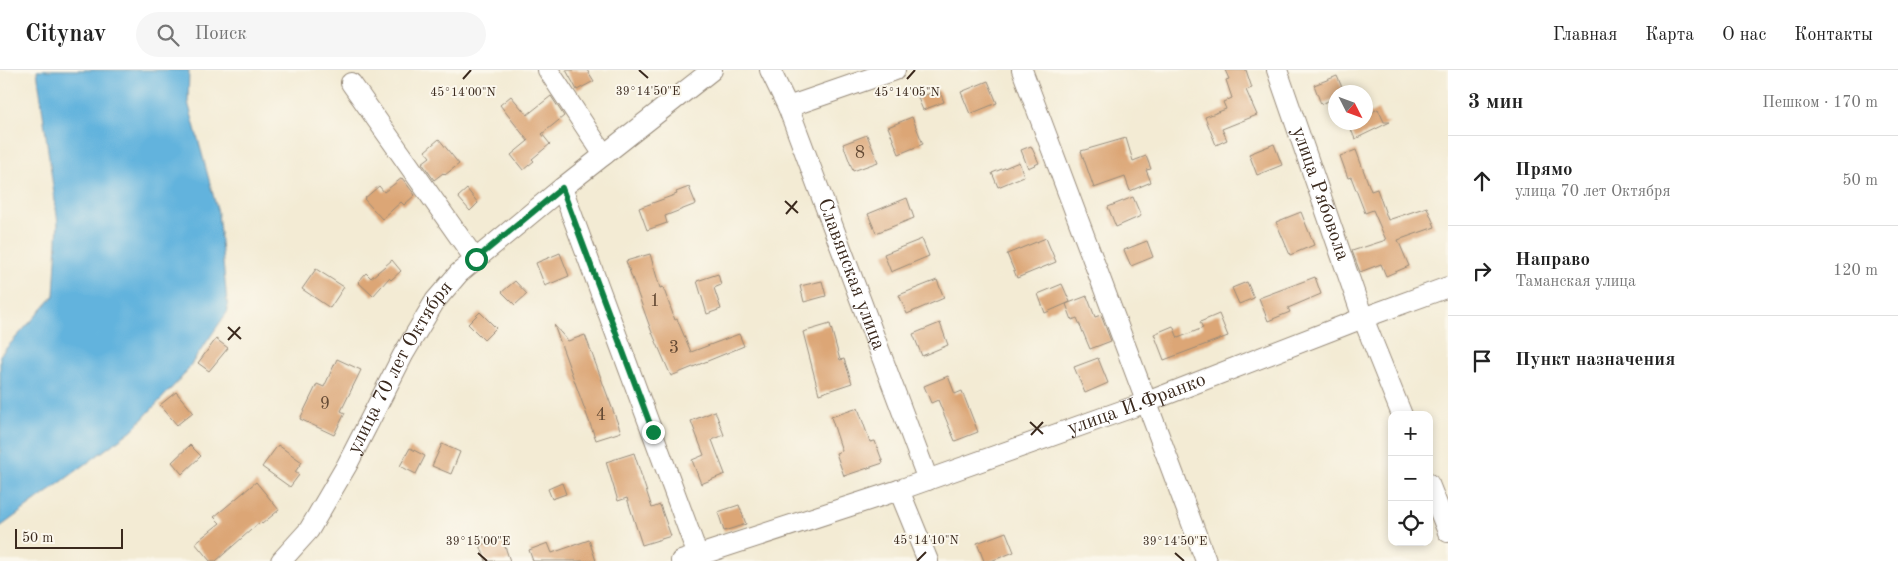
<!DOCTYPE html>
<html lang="ru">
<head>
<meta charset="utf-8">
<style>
	body { margin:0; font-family:"Old Standard TT",serif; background:#f6f6f6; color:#222 }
	.controls { position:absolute; right:15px; bottom:15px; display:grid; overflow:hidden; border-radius:10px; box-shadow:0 2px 8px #0003 }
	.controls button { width:45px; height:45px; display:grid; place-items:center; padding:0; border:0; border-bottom:1px solid #e0e0e0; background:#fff; color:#222; font:25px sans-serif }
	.compass { position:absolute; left:1328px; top:15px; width:45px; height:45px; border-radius:50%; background:#fff; box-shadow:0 2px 8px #0003; rotate:132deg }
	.scale { position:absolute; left:15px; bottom:12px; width:108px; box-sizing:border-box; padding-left:5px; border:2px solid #3b2a1e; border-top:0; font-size:14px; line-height:18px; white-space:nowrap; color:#3b2a1e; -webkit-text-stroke:4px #fbf7ec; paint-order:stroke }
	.stop { position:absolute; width:15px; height:15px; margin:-11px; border:4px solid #0b8043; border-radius:50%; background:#fff }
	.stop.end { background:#0b8043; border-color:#fff; box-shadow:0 1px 5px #0008 }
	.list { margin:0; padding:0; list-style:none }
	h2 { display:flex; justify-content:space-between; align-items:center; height:65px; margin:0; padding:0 20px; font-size:21px }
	h2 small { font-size:16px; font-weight:400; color:#767676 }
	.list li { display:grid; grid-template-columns:32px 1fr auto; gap:15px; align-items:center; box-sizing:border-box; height:90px; padding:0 20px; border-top:1px solid #e0e0e0 }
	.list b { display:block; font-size:19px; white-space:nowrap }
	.list p { margin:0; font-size:16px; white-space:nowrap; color:#767676 }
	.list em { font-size:16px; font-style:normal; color:#767676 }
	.icon { flex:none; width:28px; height:28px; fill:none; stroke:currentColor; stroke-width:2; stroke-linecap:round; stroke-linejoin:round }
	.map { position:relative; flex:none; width:1448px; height:491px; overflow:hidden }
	header { display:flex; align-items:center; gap:30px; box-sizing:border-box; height:70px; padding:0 25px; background:#fff; border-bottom:1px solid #e0e0e0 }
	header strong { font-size:24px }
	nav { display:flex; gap:28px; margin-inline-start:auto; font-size:18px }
	.search { width:350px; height:45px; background:#f6f6f6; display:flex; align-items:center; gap:12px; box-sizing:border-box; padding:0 18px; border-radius:28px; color:#767676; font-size:19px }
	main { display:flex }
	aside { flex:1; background:#fff }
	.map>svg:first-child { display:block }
</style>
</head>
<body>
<header>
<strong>Citynav</strong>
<div class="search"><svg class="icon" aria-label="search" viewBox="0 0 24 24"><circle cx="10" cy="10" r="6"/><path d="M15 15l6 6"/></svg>Поиск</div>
<nav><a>Главная</a><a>Карта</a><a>О нас</a><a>Контакты</a></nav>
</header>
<main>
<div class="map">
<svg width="1448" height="491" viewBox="0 0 1448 491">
	<rect width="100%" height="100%" fill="#fbf7ec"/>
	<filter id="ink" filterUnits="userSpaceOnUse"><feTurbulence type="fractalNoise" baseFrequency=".02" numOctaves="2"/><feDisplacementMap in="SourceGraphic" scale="10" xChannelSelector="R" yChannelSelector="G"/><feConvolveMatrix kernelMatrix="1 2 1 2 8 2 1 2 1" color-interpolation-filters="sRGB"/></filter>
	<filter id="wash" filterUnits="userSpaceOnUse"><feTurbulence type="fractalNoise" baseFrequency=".0096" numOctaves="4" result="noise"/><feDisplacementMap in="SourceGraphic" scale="20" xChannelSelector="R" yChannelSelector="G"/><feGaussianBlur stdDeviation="1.12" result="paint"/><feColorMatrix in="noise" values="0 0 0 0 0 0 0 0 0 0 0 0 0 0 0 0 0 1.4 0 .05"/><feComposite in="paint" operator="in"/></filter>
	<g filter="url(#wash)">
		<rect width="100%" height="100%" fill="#f3ebd4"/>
		<path fill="#62b3dd" stroke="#4e6e7e" d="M37,0H189L188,32L218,143L228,241L183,306L132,360L0,457V285L54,226L58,153Z"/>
		<g id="blocks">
			<g fill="#dca676">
				<path d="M566,0H587L594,11L577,20Z"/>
				<path d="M1225,0H1246L1252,18L1246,20L1257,45L1222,59L1227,70L1216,75L1205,47L1226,39L1223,32L1232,28L1226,10L1229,9Z"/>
				<path d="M1337,6L1344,22H1336V28L1321,34L1314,15Z"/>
				<path d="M988,11L997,33L970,44L961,22Z"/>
				<path d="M939,20L944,32L923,40L918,28Z"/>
				<path d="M511,26L527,45L551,26L564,46L542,64L550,74L532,89L534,91L523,100L511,85L528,71L500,35Z"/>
				<path d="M1378,39L1384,52H1390L1355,69L1348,52H1366V45Z"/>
				<path d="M912,47L923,74L899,84L888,57Z"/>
				<path d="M867,65L878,92L853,101L843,74Z"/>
				<path d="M1126,68L1133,91L1146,86L1151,99L1146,100L1151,112L1130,121L1125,107L1094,118L1081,81Z"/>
				<path d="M439,69L459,94L445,105L443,103L434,110L422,93L430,87L425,81Z"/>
				<path d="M1274,74L1282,95L1257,105L1249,84Z"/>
				<path d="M1031,76L1039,93L1028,98L1021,80Z"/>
				<path d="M1356,80L1371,121L1377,119L1388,150L1427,137L1435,157L1398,170L1409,196L1386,206L1381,194L1360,202L1352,181L1386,170L1373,140L1365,143L1351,107L1348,108L1340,86Z"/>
				<path d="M1019,92L1024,106L998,117L992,103Z"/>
				<path d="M402,108L415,125L404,135L401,132L382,149L364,129L379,116L384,122Z"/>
				<path d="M689,117L696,134L665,146L667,153L647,160L639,138L677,124L676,122Z"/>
				<path d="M467,119L478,133L470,141L458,127Z"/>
				<path d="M1133,127L1141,146L1116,157L1108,137Z"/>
				<path d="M907,128L914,148L876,163L868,144Z"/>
				<path d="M1301,142L1314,175L1290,185L1276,152Z"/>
				<path d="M1046,168L1056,192L1017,208L1007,184Z"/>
				<path d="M922,169L929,186L891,202L884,184Z"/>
				<path d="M1147,171L1153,187L1131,196L1124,180Z"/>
				<path d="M560,183L569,206L545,216L536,193Z"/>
				<path d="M650,184L660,218L663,217L675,250L677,249L691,282L739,264L744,276L671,306L651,260L626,191Z"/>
				<path d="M392,190L401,201L391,210L389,208L373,226L358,212L366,203L371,208Z"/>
				<path d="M316,199L344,217L330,238L302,219Z"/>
				<path d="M718,204L721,215L714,218L721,239L707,244L697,211Z"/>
				<path d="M1315,207L1321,224L1288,238L1290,242L1268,251L1259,228Z"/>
				<path d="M937,210L944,228L907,244L899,225Z"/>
				<path d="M515,211L527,224L515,235L502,222Z"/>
				<path d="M822,211L826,226L804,232L800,216Z"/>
				<path d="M1247,212L1254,228L1239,234L1232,218Z"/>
				<path d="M1062,214L1070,232L1045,243L1038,224Z"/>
				<path d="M1087,226L1095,247L1101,245L1111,271L1090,279L1077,248L1072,250L1066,234Z"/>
				<path d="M480,242L496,258L484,270L468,254Z"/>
				<path d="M1219,244L1228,266L1164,290L1154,264L1173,256L1178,268L1203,258L1200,252Z"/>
				<path d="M940,253L948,275L922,286L913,264Z"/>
				<path d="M830,254L840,290L844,289L852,313L819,324L803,262Z"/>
				<path d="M554,255L568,271L585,265L621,362L596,370Z"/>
				<path d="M216,269L228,278L209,301L198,293Z"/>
				<path d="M1098,288L1108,313L1085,323L1074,297Z"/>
				<path d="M337,289L361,300L341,341L345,343L334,365L300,349L317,314L324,317Z"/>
				<path d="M948,306L955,324L962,321L978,362L955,371L938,330L931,333L924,316Z"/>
				<path d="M176,322L193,342L177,355L160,335Z"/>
				<path d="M858,338L870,372L875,371L883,393L844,406L836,383L842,381L831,347Z"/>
				<path d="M715,341L724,365L712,370L725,404L701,414L692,390L704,385L691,351Z"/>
				<path d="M442,374L460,382L451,404L432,396Z"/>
				<path d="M190,375L201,386L182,404L172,392Z"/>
				<path d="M278,375L302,392L295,402L299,405L290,417L262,397Z"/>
				<path d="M410,378L425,386L416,404L400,396Z"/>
				<path d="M634,383L652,438L660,435L671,466L642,475L627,428L618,431L606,392Z"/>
				<path d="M256,412L279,440L262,454L260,452L216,491H210L195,473L220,453L214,447Z"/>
				<path d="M562,413L566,424L552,429L548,419Z"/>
				<path d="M739,435L746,454L724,461L718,442Z"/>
				<path d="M1006,462L1014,482L991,491H984L977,473Z"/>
				<path d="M502,468L510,491H486L480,475Z"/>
				<path d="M589,470L596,491H533L529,480L548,473L552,483Z"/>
			</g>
		</g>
	</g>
	<g filter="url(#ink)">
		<use href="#blocks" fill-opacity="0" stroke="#978a79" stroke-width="1"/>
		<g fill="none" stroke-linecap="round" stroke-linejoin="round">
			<g stroke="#978a79" stroke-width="22">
				<g id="minor">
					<path d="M548,0L604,85"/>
					<path id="s1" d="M770,0L788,37L928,410"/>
					<path d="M1022,0L1206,491"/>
					<path id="s2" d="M1277,0L1363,248L1402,345"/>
					<path d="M351,13L475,189"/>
					<path d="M788,37L895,0"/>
					<path d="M562,118L700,491"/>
					<path d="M1429,414L1448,462"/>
					<path d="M899,420L928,491"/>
					<path id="s3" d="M281,491L309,460L347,395L403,285L435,231L459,203L562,118L712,0"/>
					<path id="s4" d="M681,491L899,420L1147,332L1363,248L1448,217"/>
				</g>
			</g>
			<use href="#minor" stroke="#fff" stroke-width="20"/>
		</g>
	</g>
	<g fill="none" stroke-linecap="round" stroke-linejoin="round" filter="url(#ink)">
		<path stroke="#0b8043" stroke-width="6" d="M476,189L562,118L653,362"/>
	</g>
	<path fill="none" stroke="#3b2a1e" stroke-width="2" d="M639,0L648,8M463,9L471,0M907,9L915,0M785,131L798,143M786,144L797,131M228,257L241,269M228,270L240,257M1030,352L1043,364M1031,365L1043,352M478,483L487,491M1175,483L1184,491M917,491L926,482"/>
	<g text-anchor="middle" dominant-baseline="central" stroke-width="4" stroke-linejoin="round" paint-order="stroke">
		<g font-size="18" fill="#634934">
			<text x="860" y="83">8</text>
			<text x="655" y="231">1</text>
			<text x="674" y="278">3</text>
			<text x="325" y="334">9</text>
			<text x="601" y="345">4</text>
		</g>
		<g font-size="20" fill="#3b2a1e" stroke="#fbf7ec">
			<text stroke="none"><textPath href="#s2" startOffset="131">улица Рябовола</textPath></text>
			<text stroke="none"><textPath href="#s1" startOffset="220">Славянская улица</textPath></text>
			<text stroke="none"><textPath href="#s3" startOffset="228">улица 70 лет Октября</textPath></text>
			<text stroke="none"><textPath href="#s4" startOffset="482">улица И.Франко</textPath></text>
		</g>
	</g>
	<g font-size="12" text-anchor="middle" fill="#3b2a1e" stroke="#fbf7ec" stroke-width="4" stroke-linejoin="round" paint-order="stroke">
		<text x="648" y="25">39°14'50"E</text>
		<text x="463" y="26">45°14'00"N</text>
		<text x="907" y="26">45°14'05"N</text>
		<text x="926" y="474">45°14'10"N</text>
		<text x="478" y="475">39°15'00"E</text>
		<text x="1175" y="475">39°14'50"E</text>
	</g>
</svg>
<div class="controls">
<button>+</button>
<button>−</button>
<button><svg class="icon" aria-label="locate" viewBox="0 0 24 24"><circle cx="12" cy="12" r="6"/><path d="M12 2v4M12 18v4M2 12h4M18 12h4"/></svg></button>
</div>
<svg class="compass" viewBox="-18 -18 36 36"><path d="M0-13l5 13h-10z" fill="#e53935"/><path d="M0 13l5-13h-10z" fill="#767676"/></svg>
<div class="scale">50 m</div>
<div class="stop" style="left:476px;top:189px"></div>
<div class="stop end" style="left:653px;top:362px"></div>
</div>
<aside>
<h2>3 мин<small>Пешком · 170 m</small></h2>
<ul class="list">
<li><svg class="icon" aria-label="ahead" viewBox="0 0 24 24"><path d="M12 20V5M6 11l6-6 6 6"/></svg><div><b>Прямо</b><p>улица 70 лет Октября</p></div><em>50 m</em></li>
<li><svg class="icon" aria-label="right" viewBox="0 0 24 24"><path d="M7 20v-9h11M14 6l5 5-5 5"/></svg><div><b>Направо</b><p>Таманская улица</p></div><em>120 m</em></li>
<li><svg class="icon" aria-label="arrive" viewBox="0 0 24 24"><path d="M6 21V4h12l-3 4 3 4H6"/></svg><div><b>Пункт назначения</b></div></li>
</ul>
</aside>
</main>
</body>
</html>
